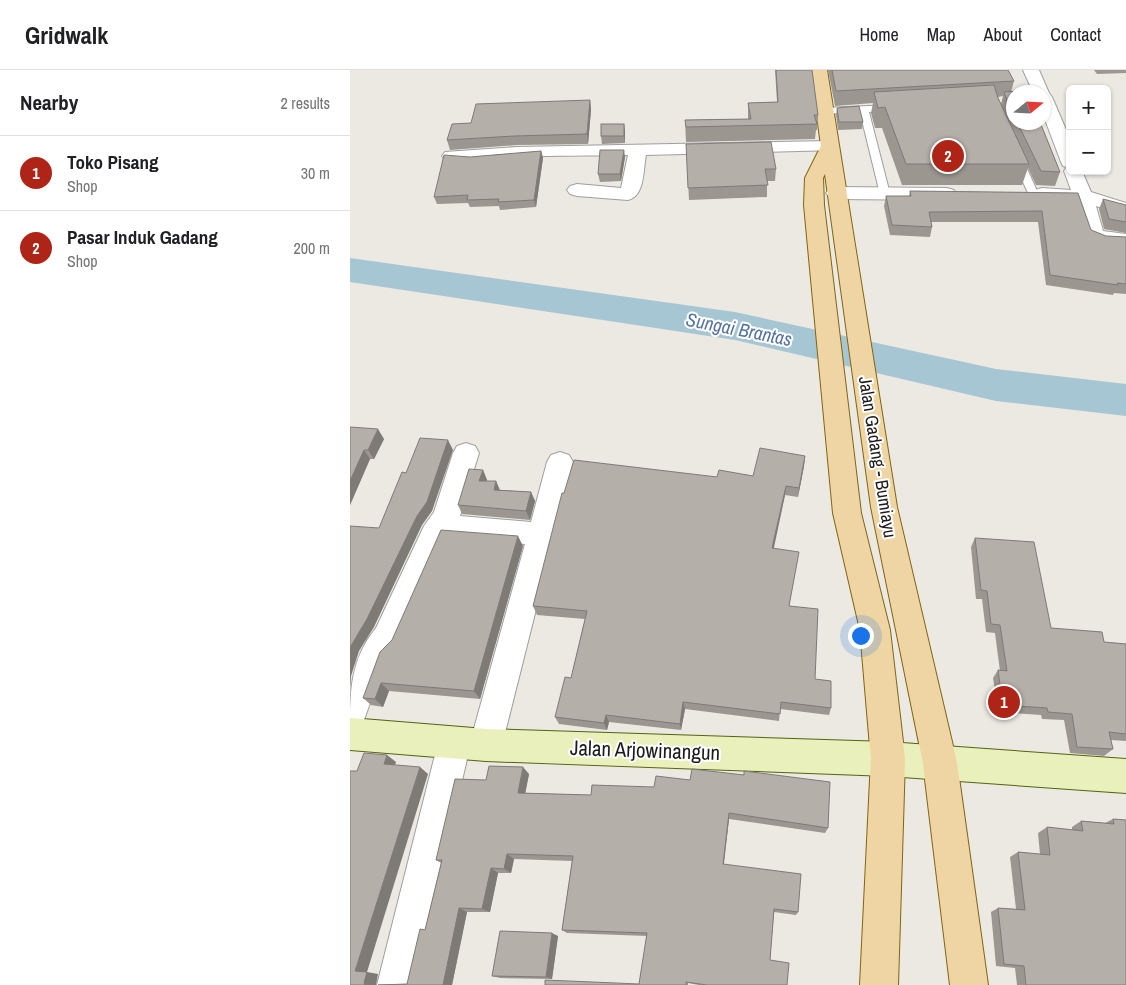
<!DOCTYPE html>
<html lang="en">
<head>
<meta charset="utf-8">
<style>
	body { margin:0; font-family:"Archivo Narrow",sans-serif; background:#f6f6f6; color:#202124 }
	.controls { position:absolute; right:15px; top:15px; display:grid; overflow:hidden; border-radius:8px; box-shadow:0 1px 4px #0004 }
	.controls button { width:45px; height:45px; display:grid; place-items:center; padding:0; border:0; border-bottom:1px solid #e0e0e0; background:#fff; color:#202124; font:25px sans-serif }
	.compass { position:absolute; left:656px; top:15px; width:45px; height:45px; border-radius:50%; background:#fff; box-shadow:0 1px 4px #0004; rotate:72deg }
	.you { position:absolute; left:510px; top:565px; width:18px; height:18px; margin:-12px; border:4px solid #fff; border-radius:50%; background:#1a73e8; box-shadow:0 0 0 8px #1a73e833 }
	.badge { display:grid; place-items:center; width:32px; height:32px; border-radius:50%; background:#ae2518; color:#fff; font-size:16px; font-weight:700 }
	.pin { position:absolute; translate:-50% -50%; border:2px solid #fff; box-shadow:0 1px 5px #0006 }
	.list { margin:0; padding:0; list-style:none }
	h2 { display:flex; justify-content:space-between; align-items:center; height:65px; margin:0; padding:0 20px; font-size:21px }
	h2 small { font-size:16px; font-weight:400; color:#757577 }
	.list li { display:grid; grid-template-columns:32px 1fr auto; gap:15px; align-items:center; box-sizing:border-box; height:75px; padding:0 20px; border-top:1px solid #e0e0e0 }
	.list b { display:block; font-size:19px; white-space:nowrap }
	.list p { margin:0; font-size:16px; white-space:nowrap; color:#757577 }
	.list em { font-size:16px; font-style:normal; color:#757577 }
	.map { position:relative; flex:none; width:776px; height:915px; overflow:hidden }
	header { display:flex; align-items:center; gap:30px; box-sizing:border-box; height:70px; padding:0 25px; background:#fff; border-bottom:1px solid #e0e0e0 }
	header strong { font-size:24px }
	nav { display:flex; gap:28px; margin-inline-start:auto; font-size:18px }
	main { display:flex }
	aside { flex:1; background:#fff }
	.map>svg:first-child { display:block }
</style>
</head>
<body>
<header>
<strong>Gridwalk</strong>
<nav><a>Home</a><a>Map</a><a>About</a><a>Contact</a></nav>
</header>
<main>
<aside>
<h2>Nearby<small>2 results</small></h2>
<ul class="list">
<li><span class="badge">1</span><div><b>Toko Pisang</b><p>Shop</p></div><em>30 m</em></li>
<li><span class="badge">2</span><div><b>Pasar Induk Gadang</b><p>Shop</p></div><em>200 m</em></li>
</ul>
</aside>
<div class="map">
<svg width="776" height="915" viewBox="0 0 776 915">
	<rect width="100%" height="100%" fill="#ebe9e2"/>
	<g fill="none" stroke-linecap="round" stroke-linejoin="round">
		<path fill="#a7c6d4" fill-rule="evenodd" d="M0,188L385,242L646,299L776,314V346L646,331L385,270L0,212Z"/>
		<g stroke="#9f9f9f" stroke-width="2">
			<g id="service">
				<path d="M541,35L545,38L544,40L519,42L540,124L535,127L530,124L510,42L474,44L470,41L474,38Z"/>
				<path d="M668,87L673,90L688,123L686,125L683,126L678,123L663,90Z"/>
			</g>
		</g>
		<g stroke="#9f9f9f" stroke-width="2">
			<g id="minor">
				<path d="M673,0H689L699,23L702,27L720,69V101H732L741,122L776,133V145L746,136L753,161L776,164V176L751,174L737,168L725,131L685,128L682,124L685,120L692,118L721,120L714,101L717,97L713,96L711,92L694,47V22H683Z"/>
				<path d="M480,71L486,72L489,76L486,80L296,85C293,100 295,126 278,130L227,126L220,124L217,120L220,116L227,114L271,118L278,85C241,86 205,85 168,87C144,89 119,96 95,90L92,86L95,82L167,77Z"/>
				<path d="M486,117L597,118L604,120L607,124L604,128L597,130L486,129L479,127L476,123L479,119Z"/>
				<path d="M116,373L125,376L129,383L110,446L181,452L197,392L201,385L210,382L219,385L223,392L152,675L148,687L136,691L124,687L120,676L65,915H27L88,673L92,662L104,657L116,662L120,673L175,474L96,468L48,578L36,589L11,658L0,663C0,621 0,590 26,558L74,456L84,442L103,383L107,376Z"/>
			</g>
		</g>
		<g stroke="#536312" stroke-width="2">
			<path id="secondary" d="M0,648L136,659L538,672L776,689V723L538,706L136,691L0,680Z"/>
		</g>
		<g stroke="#806512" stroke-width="2">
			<path id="primary" d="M461,0H477L547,437L607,693L638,915H600L573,693L521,437L475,104L473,108L474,135L511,443L540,560L555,689L548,915H510L521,689L510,560L483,443L454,135L455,108L471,76Z"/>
		</g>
		<use href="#service" fill="#fff" fill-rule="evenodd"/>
		<use href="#minor" fill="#fff" fill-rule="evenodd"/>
		<use href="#secondary" fill="#e9f0bb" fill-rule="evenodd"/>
		<use href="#primary" fill="#efd5a3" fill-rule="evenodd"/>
	</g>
	<g fill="#9b9690" fill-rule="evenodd">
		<path d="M425,0H462L468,45L467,60H466L465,69L336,72L335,50L398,49V33L427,32Z"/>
		<path d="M478,0H658L664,11L661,22H664V52H690L710,102L705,116L686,115L678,98L672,115H552L532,58H525L521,43L523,33L485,36ZM653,26L651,34L648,27Z"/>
		<path d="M744,0H776V3L747,4Z"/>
		<path d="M240,30L241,40L238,74L167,75L100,80L97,70L121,53Z"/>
		<path d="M487,38L513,52L512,59L488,60L486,45Z"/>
		<path d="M274,54L275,61V73L252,74L251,66Z"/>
		<path d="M336,74L426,99L425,111H417V127L339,130Z"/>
		<path d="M191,81L193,88L186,137L150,140L149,136L120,137L118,133L87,134L84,127L120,87Z"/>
		<path d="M275,87L271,111L250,112L248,104Z"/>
		<path d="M560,121L728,123L741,160L756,166L776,167V224L764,223L763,225L696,215L688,152H581L582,157L580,167L540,165L534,136L536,126H559Z"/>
		<path d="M753,129L776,135V163L754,159L749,139Z"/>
		<path d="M0,357L34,369L24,389H20L0,435Z"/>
		<path d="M455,386L454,396L448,427L435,425L423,478L447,491L439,536L465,609L481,638L479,645L430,639L429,651L335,639L331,660L259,652L257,660L209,654L205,647L221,608L235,549L187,545L183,536L214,423L367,407L403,406Z"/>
		<path d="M133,400L137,410V411H146L150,420L181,422L185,431L180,450L112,444L108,435Z"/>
		<path d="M625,468L701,558L754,572L776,574V671L761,670L763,679L754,686L720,683L714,650L692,649L691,645L648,642L643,608L648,600L650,601L645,563L636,562L632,529H626L621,477Z"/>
		<path d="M173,476L130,629L39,621L33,637L21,635L13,628Z"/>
		<path d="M179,704L175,723L241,725L242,715L478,758L475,763L379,749L374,794L448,842L446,845L424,842L420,890L437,915H349L338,913V915H195L289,914L297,866L217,863L212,860L222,791L164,789L161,803H148L140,842H117L102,915H28L57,914L75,860L91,793L86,790L136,710Z"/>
		<path d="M763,749L776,750V915H667L665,898L646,896L641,842L648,838L666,839L660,787L668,782L690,784L688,763L697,757L722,760V757L731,751L755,753Z"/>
		<path d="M208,866L202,909L150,908L142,906Z"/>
	</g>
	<g fill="#7e7a76">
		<path d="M240,30L241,40L238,74L237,64Z"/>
		<path d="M274,54L275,61V73L274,66Z"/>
		<path d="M274,80L275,87L271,111L270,104Z"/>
		<path d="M191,81L193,88L186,137L184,130Z"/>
		<path d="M28,359L34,369L24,389L18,380Z"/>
		<path d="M98,370L103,380L82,441L72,455L24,557L9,581L1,606L0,621V579L2,574L67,446Z"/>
		<path d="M14,380L20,389L0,435V411Z"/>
		<path d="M455,386L454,396L448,427L449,418Z"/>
		<path d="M133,400L137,410L134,420L129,411Z"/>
		<path d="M146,411L150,421L144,420Z"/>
		<path d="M436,416L435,425L422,487V478Z"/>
		<path d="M181,422L185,431L180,450L176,441Z"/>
		<path d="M168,466L173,476L130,629L124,621Z"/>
		<path d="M31,613L39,621L33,637L25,629Z"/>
		<path d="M333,632L335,639L331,660L330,654Z"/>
		<path d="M256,645L259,652L257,660L254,653Z"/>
		<path d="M37,685L46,692L43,701L34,694Z"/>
		<path d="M70,697L78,704L17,902L28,904L26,915H15L5,901Z"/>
		<path d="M173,697L179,704L174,730L168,723Z"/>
		<path d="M379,743V749L373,799V794Z"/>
		<path d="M157,784L164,789L161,803L154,799Z"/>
		<path d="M141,798L148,803L140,842L132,839Z"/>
		<path d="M109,838L117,842L102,915H93Z"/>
		<path d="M202,863L208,866L202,909L196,907Z"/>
	</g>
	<g fill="#b4afa8" stroke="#7e7a76">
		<path d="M426,0H462L468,45H464L467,54L336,57L335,50L401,49L398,33L428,32Z"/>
		<path d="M482,0H658L664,11L486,21Z"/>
		<path d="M644,15L648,28L679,94H556L535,37L528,38L524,22Z"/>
		<path d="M669,21L670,22H664V45L658,33L654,22Z"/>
		<path d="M240,30L237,64L164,66L97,70L102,54L121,53L126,34Z"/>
		<path d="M509,36L513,52H489L487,38Z"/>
		<path d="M667,52H690L710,102L691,101Z"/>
		<rect x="251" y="54" width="23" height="12"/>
		<path d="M421,72L426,99H415L418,115L338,118L336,74Z"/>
		<path d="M250,80H274L270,104H248Z"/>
		<path d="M191,81L184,130L148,132L149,129L117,130L118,125L84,127L94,85L120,87Z"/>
		<path d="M560,121L728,123L741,160L756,166L776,167V214L767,213L768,215L700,205L692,141L579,142L582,157L542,155L536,126H561Z"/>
		<path d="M753,129L776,135V152L759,149Z"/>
		<path d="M0,357L28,359L18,380H14L0,411Z"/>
		<path d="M70,368L98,370L77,432L67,446L17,549L2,574L0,579V456L29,458L52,402L56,403Z"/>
		<path d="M410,378L455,386L449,418L436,416L422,478L449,482L439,536L468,539L465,609L481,611V638L431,632L430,644L333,632L330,654L256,645L254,653L205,647L215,607L221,608L237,541L183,536L212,423H214L224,390L367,407L369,400L403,406Z"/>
		<path d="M119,399L133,400L129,411H146L144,420L181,422L176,441L108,435Z"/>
		<path d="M91,460L168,466L124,621L31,613L25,629L13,628L30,582L42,570Z"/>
		<path d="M625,468L684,472L701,558L752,562L754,572L776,574V664L759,662L763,679L727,677L722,644L698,642L697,638L653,635L648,600L657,601L650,555L641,554L637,521L631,520Z"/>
		<path d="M14,683L37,685L34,694L70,697L5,901L17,902L14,913L15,915H0V701H7Z"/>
		<path d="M139,696L173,697L168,723L241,725L242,715L304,717L306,706L340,710L342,699L394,705V701L480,712L478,758L379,743L373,794L451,804L448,842L424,839L420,890L439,893L437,915H357L336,912V915H195V910L289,914L297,863L212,860L223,786L157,784L154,799L141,798L132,839L109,838L93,915H28L57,914L70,859L75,860L92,790H86L105,709L136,710Z"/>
		<path d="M763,749L776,750V915H676L674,896L654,894L648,838L675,840L668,782L700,785L697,757L733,761L731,751L764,754Z"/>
		<path d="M150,861L202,863L196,907L142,906Z"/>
	</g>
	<g text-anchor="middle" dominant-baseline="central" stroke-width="4" stroke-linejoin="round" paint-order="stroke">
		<g font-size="18" fill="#1b1b1b" stroke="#fff">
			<text transform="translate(528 387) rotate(81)">Jalan Gadang - Bumiayu</text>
		</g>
		<g font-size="19" font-style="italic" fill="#55739e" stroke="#fff">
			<text transform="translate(389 259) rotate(11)">Sungai Brantas</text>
		</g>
		<g font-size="21" fill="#1b1b1b" stroke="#fff">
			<text transform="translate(295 680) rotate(2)">Jalan Arjowinangun</text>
		</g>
	</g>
</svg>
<div class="controls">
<button>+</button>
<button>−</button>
</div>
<svg class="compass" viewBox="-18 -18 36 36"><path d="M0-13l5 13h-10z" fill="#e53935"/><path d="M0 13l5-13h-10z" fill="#757577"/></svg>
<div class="you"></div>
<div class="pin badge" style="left:654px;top:632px">1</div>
<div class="pin badge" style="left:598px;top:86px">2</div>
</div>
</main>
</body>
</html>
